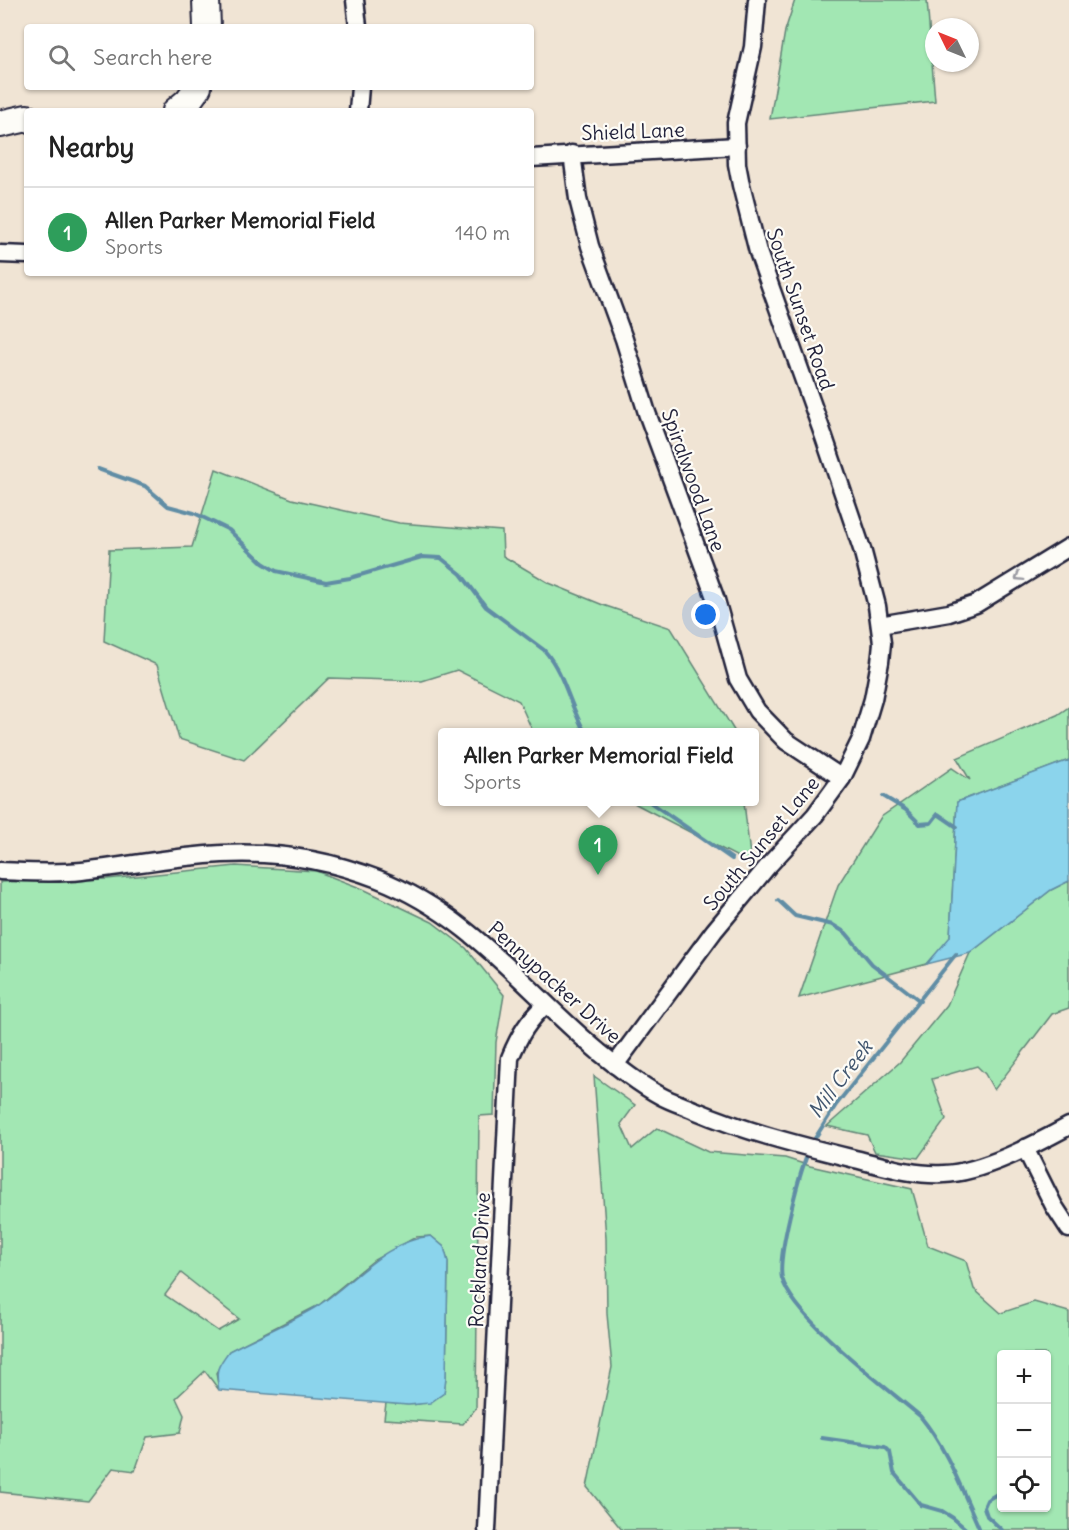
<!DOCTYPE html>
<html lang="en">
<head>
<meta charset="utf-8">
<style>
	body { margin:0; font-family:Delius,sans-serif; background:#f6f6f6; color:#222 }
	.controls { position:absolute; right:18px; bottom:18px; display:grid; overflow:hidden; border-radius:6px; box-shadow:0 2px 4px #0004 }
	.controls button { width:54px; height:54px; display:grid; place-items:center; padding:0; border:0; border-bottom:2px solid #e0e0e0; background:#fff; color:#222; font:30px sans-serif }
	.compass { position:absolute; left:925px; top:18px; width:54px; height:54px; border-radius:50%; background:#fff; box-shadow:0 2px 4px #0004; rotate:313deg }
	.you { position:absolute; left:706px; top:615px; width:21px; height:21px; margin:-15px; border:4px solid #fff; border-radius:50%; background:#1a73e8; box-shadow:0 0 0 9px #1a73e833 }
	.badge { display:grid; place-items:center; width:39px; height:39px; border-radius:50%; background:#1f6fb2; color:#fff; font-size:20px; font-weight:700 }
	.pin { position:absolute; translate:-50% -50px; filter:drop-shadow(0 2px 3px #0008) }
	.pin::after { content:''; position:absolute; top:32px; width:21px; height:18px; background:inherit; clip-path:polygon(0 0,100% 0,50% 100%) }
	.popup { position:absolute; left:438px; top:728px; width:321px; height:78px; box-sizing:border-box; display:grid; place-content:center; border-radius:6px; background:#fff; filter:drop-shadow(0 2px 4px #0005); font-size:20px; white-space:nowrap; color:#767676 }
	.popup b { font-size:22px; color:#222 }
	.popup::after { content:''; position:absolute; left:50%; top:100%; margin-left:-12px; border:12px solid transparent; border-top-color:#fff }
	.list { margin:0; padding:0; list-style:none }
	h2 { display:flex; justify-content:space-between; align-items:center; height:78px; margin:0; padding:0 24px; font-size:26px }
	h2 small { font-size:20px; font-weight:400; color:#767676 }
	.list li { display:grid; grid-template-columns:39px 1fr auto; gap:18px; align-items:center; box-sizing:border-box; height:90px; padding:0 24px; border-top:2px solid #e0e0e0 }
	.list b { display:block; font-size:22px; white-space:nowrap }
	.list p { margin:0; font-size:20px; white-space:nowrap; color:#767676 }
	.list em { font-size:20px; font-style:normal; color:#767676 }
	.icon { flex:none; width:33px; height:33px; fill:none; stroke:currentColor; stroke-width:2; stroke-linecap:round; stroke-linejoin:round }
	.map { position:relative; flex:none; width:1069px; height:1530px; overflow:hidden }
	.search { position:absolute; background:#fff; box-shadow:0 2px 4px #0004; left:24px; top:24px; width:510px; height:66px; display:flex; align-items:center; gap:15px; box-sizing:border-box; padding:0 21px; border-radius:6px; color:#767676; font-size:22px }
	.panel { position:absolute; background:#fff; box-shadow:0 2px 4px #0004; left:24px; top:108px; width:510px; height:168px; border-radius:6px }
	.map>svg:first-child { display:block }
</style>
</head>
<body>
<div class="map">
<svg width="1069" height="1530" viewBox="0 0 1069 1530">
	<rect width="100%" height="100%" fill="#f0e4d4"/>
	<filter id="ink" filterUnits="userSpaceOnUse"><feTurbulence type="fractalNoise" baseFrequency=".0167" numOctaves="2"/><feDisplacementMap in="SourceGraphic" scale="12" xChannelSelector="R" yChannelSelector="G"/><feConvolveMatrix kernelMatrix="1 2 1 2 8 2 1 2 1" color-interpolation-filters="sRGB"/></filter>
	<g filter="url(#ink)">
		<g fill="#a2e7b3" stroke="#628477" stroke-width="1.5" fill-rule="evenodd">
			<path d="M795,0H927L935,101L770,119L785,31Z"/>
			<path d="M216,469L292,499L399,523L502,531L503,556L549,583L603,605L671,628L735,732H533L519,701L457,670L422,681L329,678L244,760L179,739L157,665L104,641L109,550L192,547Z"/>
			<path d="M1069,707V760L957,802L950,938L927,964L799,998L838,885L881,817L952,768L970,780L957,758L1057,715Z"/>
			<path d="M632,802H744L751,864Z"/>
			<path d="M236,866L316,871L363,889L432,922L466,948L504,995L496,1042L494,1115L479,1116L476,1408L463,1424L384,1419L386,1403C410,1405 423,1408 444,1393L446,1377L448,1262L444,1247L431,1236L416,1237L374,1260L319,1305L229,1351L216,1373L219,1390L205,1371L176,1398L184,1415L180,1433L147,1437L135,1471L113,1468L88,1501L0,1492V882L107,879ZM181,1273L239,1319L218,1331L165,1295Z"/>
			<path d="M1069,881V1008L1052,1014L994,1090L985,1074L977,1066L932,1079L946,1119L918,1158L875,1152L867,1135L827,1126L900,1062L947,1005L970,953L1051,890Z"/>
			<path d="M594,1076L635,1105L621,1124L632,1149L657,1128L708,1152L785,1158L810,1166L912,1189L928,1246L966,1261L974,1289L1001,1313L1034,1302L1069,1312V1530H622L587,1487L612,1367L607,1314L606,1238ZM1002,1354H1046V1508H1002Z"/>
		</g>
		<g fill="#8bd4ec" stroke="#618da5" stroke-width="1.5">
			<path d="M1069,760V881L1051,890L970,953L927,964L950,937L957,802Z"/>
			<path d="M431,1236L444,1247L448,1262L446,1377L444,1393L430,1403L408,1405L219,1390C215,1370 217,1367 229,1351C258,1336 292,1322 319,1305C355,1281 385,1241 431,1236Z"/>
		</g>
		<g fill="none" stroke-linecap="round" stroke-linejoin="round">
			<g stroke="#618da5" stroke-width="4">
				<path d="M98,469L145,486L168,506L194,513L229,530L263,563L276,571L326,582L350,578L422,557L441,558L461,574L486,607L544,650C565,674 569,705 585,732"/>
				<path d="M883,796L906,810L920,824L931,823L938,814L957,827"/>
				<path d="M650,802L732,859"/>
				<path d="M778,900L795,916L833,925L846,933L872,964L920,1001"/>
				<path d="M812,1143L836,1105L956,954"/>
				<path d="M808,1153C799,1175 777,1257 782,1278C793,1318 887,1388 920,1416C948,1450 962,1491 980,1530"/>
				<path d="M822,1438L885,1447L890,1452L894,1473L921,1505L942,1511L953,1518L967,1530"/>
				<path d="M1002,1491L987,1500L984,1507L987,1516L1002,1530"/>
			</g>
			<g stroke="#22223b" stroke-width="21">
				<g id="minor">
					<path d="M355,0L358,27"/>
					<path d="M358,111L360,87"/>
					<path d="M572,154L578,199L590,246L624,339L647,413L716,600L738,679L757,711L786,741L842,778"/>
					<path d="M531,158L737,146"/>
					<path d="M0,254L27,255"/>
					<path d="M880,625L949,613L976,604L1069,547"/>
					<path d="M0,871C27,872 55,874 82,871C129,866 175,856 222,854C275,851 329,860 378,879C471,915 525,990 599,1052C619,1068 639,1084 661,1096C672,1102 683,1105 694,1110C744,1131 798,1145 851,1158C881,1165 912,1176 944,1174C981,1173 1036,1144 1069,1126"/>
					<path d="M615,1065L714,931L768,866L815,815L842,778L861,739L873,699L880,662L882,643L877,606L862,549L824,437L758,252L741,185L737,164L736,123L753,47L757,0"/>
					<path d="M1025,1148L1054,1206L1069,1229"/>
					<path d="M487,1530L510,1058C520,1034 528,1021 546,1004"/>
				</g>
			</g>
			<g stroke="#22223b" stroke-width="30">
				<g id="highway">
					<path d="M206,0L207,27"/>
					<path d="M176,111L188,101L198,87"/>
					<path d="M0,124L27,118"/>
				</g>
			</g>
			<use href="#minor" stroke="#fdfcf7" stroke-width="16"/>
			<use href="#highway" stroke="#fdfcf7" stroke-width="26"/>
		</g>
		<defs><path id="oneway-chevron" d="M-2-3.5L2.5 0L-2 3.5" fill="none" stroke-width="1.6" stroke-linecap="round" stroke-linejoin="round" transform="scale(1.5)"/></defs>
		<use stroke="#9a9aa2" href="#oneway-chevron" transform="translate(1019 577) rotate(148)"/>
	</g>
	<g text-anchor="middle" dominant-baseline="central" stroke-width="4.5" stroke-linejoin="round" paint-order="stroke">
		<g font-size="20" fill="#22223b" stroke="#fdfcf7">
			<text transform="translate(633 131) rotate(-2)">Shield Lane</text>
			<text transform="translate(801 309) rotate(71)">South Sunset Road</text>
			<text transform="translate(694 480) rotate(70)">Spiralwood Lane</text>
			<text transform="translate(761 843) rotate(-50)">South Sunset Lane</text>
			<text transform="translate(555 982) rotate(42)">Pennypacker Drive</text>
			<text transform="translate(479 1260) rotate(-87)">Rockland Drive</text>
		</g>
		<g font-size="21" font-style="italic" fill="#425770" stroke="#fdfcf7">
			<text transform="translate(840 1079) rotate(-53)">Mill Creek</text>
		</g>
	</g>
</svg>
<div class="controls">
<button>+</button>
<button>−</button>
<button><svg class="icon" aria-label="locate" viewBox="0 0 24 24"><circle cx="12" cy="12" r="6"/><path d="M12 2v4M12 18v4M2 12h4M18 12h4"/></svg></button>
</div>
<svg class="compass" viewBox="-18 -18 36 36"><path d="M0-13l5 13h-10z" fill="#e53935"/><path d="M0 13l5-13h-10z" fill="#767676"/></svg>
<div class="you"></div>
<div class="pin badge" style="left:598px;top:875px;background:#2e9e5b">1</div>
<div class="popup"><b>Allen Parker Memorial Field</b>Sports</div>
<div class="search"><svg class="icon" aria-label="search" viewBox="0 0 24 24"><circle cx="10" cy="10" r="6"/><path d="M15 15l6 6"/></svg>Search here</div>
<section class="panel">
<h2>Nearby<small></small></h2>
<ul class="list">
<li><span class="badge" style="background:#2e9e5b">1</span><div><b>Allen Parker Memorial Field</b><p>Sports</p></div><em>140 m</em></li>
</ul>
</section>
</div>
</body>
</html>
